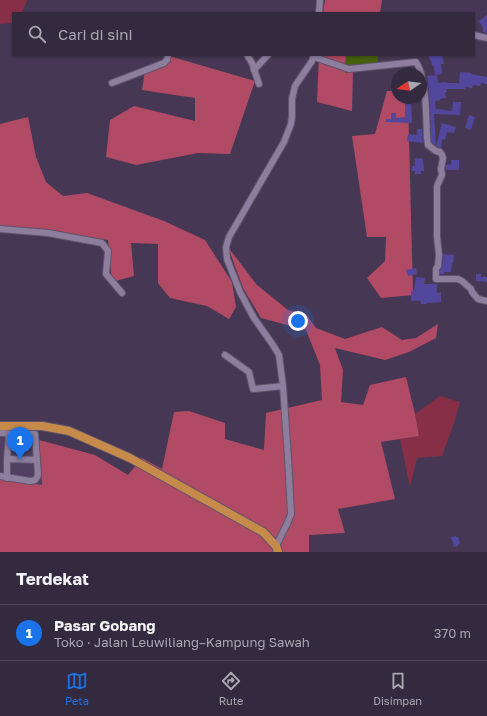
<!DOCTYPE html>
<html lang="id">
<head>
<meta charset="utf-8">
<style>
	body { margin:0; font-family:"Golos Text",sans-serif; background:#3c3246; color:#f1f3f6 }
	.compass { position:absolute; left:391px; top:68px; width:36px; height:36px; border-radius:50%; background:#342a3f; box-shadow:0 1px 3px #0004; rotate:257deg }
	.you { position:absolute; left:298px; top:321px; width:14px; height:14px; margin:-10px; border:3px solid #fff; border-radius:50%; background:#1a73e8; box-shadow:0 0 0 6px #1a73e833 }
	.badge { display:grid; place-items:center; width:26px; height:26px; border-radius:50%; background:#1a73e8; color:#fff; font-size:13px; font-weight:700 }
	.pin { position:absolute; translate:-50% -33px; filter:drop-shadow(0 1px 2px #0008) }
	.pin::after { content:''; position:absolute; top:21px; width:14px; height:12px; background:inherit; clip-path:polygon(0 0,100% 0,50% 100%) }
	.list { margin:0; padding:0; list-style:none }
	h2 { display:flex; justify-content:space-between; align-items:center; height:52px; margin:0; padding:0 16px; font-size:17px }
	h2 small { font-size:13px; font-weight:400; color:#a9a7b0 }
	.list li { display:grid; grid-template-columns:26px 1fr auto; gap:12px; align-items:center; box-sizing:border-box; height:56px; padding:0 16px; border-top:1px solid #4e4659 }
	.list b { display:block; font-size:15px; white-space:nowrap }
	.list p { margin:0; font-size:13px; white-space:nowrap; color:#a9a7b0 }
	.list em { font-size:13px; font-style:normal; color:#a9a7b0 }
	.icon { flex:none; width:22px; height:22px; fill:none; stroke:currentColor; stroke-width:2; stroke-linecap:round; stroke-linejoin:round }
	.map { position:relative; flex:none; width:487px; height:552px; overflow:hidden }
	.search { position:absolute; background:#342a3f; box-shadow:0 1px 3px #0004; left:12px; right:12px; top:12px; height:44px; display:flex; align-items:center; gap:10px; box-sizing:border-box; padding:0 14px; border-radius:0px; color:#a9a7b0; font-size:15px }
	.sheet { height:108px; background:#342a3f }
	nav { display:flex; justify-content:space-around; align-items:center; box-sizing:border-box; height:56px; border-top:1px solid #4e4659; background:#342a3f; font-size:11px; color:#a9a7b0 }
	nav a { display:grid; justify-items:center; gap:2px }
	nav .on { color:#1a73e8 }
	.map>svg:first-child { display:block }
</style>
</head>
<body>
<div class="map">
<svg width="487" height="552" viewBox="0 0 487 552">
	<rect width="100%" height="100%" fill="#463854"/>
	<path fill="#503f61" d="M0,422H38L42,485L0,479Z"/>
	<g fill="#882f48">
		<path d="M0,0H27L22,13H13V23L0,24Z"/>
		<path d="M440,396L460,402L454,423L442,456L417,458L410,487L400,439L419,436L415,414Z"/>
	</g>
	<g fill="#b14a64">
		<path d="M325,0H382L380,13H323Z"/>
		<path d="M319,55H346L345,72L353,71L352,111L317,102Z"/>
		<path d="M169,56L255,81L230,154L198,153L136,165L106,157L110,120L134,106L195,121V98L142,90L145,70Z"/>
		<path d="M387,91H397V98H408L413,295L381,298L367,278L385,261L386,237H367L352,136L375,134Z"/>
		<path d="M28,117L36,157L46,182L63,196L87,193L164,221L205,240L232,282L236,307L229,319L207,306L170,298L158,283V244L131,243L134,276L112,282L108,240L53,233L0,231V124Z"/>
		<path d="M228,247L257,285L288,310L306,314L316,328L345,339L382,327L402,340L416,338L438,324L436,338L409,352L385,360L335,348L343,370L341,402L363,405L370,385L406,377L415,414L419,436L381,442L395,499L338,509L345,533L309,535V552H0V479L42,485L39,440L95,455L128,475L142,458L162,469L174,412L189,411L225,423V439L264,450L266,413L322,400L320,365L306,330L261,318L243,288Z"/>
	</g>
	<path fill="#46600c" d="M346,55H378V67L345,73Z"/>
	<g fill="#53469d">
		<path d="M487,15V33L483,32V28L479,21Z"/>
		<path d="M429,55H442L444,64H441L442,74L435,75L433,65L432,66L431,60H430Z"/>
		<path d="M460,72L471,73V74L487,77V84L481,83L480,86L473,85L472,88L465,87V89H446L447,92L445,93L446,98L440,99V100L435,101L436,109L452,111L453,102H461L460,115L434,114L436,145L432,143L431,138L430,104L427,76L437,75L438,83L447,82V83H459Z"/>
		<path d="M404,98H411L412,123L386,122V119H391V113H396V118L405,117V104Z"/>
		<path d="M469,115L475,117L471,130L465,128Z"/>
		<path d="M442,123L456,127L454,133L447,132L445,140L442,139L441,148L436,146Z"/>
		<path d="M417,129H422L423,143L407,141L408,134L417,135Z"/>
		<path d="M415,158L423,159L424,171H421V174H415V171H412V166H415Z"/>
		<path d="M451,160H459V170H446V165L451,164Z"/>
		<path d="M443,254L454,255L453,263H452L451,272H444V274H440V270L442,266Z"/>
		<path d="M416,268L417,274L408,276L406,270Z"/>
		<path d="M476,274H481V277H487V282L476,281Z"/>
		<path d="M416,277L425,278L424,284H437V293L441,292V302L427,303V304H421V301H411V291L414,290Z"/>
		<path d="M456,536V537H458L460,544H458V546L454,547L451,537Z"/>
	</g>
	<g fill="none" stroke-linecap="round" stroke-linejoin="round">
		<g stroke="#60546c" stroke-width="8">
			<g id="minor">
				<path d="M319,13L320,0"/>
				<path d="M474,35L487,38"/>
				<path d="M247,55L252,63L259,84"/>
				<path d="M314,57L349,69L416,62C427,77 426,119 427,138L428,145L436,151L440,152L442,155L443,158L441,169L442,175L437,186V237L439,255L438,266L436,269V279H458L462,281L471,289L472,292L478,299L487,301"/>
				<path d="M254,70L268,55"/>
				<path d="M112,83L164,63L167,60L168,55"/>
				<path d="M0,229L48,233L102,243L108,251L106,274L122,293"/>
				<path d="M225,355L249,372L253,389L283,386"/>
				<path d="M0,433L35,434L38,475C36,480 35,481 30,481L0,476"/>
				<path d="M7,459L9,434"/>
				<path d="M7,478V459L37,460"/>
				<path d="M276,546L287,524L291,514L288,458L283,386L279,355L273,345L254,318L240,292L227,259L226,247L229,237L284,142L291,124L292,117V99L295,86L312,61L314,55"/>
			</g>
		</g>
		<g stroke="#60546c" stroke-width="10">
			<path id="major" d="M0,426H42L69,431L130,458L263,532L276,546L278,552"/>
		</g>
		<use href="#minor" stroke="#8d7e9e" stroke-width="6"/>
		<use href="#major" stroke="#c68a4b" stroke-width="8"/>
	</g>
</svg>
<svg class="compass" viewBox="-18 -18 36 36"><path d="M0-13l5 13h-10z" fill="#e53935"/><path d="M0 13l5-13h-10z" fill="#a9a7b0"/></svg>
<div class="you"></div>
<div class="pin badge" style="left:20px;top:460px">1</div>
<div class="search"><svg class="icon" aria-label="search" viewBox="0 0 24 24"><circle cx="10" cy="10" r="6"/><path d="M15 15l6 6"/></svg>Cari di sini</div>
</div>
<section class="sheet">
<h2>Terdekat<small></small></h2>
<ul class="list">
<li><span class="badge">1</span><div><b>Pasar Gobang</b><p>Toko · Jalan Leuwiliang–Kampung Sawah</p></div><em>370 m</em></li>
</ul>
</section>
<nav>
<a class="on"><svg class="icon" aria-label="map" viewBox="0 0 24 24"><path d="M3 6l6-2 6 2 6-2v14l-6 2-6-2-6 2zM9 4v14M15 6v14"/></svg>Peta</a>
<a><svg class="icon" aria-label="directions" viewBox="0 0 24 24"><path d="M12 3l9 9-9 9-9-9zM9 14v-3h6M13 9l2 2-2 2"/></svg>Rute</a>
<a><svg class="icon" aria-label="saved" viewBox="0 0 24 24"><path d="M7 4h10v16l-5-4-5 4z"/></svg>Disimpan</a>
</nav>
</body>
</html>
